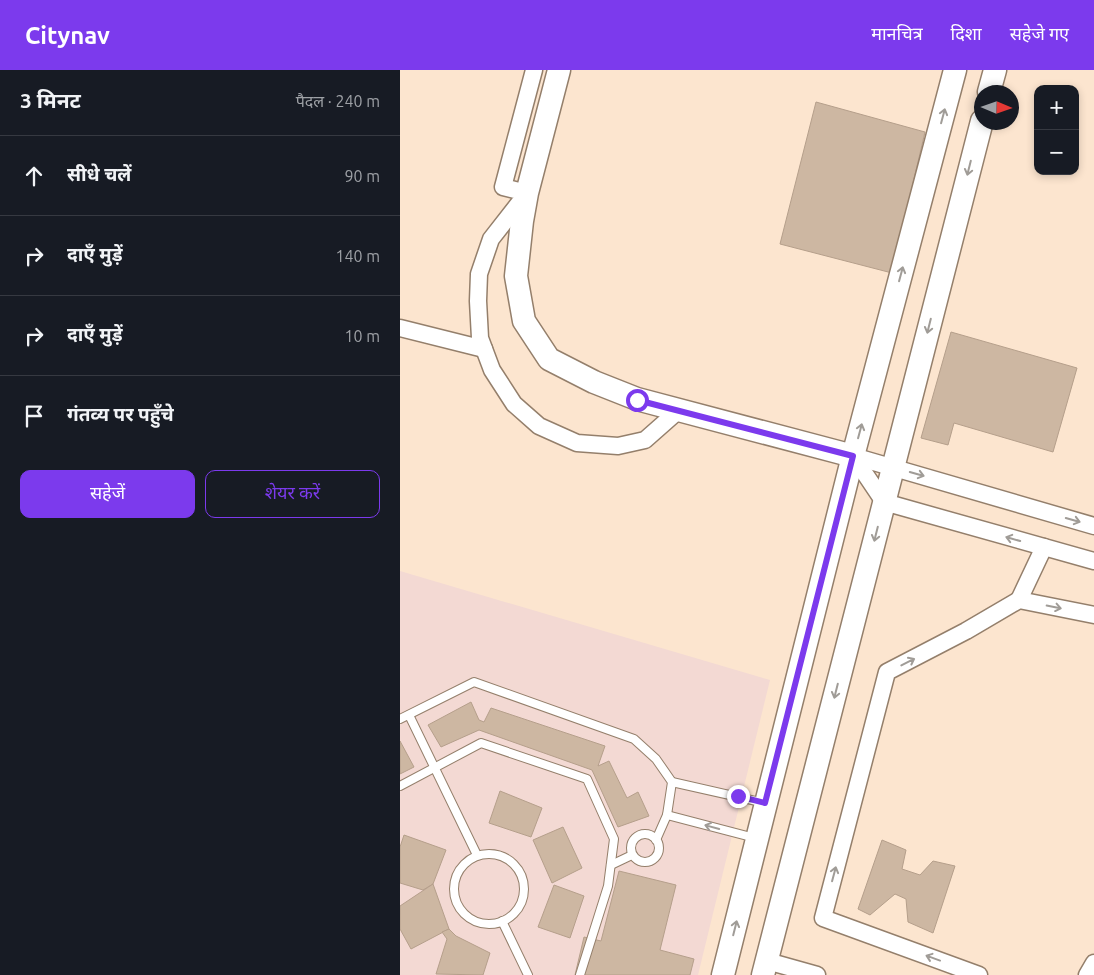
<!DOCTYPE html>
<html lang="hi">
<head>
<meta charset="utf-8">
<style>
	body { margin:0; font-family:Ubuntu,"Noto Sans Devanagari",sans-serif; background:#242831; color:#f1f3f6 }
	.controls { position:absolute; right:15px; top:15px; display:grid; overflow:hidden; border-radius:10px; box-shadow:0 2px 8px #0003 }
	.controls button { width:45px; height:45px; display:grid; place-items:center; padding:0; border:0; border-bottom:1px solid #363941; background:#171b24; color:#f1f3f6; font:25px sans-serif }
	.compass { position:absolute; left:574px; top:15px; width:45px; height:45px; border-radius:50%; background:#171b24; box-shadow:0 2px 8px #0003; rotate:92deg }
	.stop { position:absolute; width:15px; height:15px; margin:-11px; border:4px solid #7c3aed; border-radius:50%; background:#fff }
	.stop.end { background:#7c3aed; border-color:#fff; box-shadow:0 1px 5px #0008 }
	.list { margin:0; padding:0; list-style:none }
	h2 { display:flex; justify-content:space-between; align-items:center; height:65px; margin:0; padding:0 20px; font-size:21px }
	h2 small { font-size:16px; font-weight:400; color:#9ea1a6 }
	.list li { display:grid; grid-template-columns:32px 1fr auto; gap:15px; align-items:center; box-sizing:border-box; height:80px; padding:0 20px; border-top:1px solid #363941 }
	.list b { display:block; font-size:19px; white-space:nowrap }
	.list em { font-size:16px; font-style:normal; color:#9ea1a6 }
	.actions { display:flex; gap:10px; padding:15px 20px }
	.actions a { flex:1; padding:11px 0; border:1px solid #7c3aed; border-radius:10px; text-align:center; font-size:18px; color:#7c3aed }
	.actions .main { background:#7c3aed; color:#fff }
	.icon { flex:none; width:28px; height:28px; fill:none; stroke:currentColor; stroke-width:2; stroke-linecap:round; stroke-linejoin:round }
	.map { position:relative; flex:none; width:694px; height:905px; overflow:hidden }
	header { display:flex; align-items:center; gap:30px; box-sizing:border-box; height:70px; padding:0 25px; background:#7c3aed; color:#fff }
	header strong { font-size:24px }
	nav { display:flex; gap:28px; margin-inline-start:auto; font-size:18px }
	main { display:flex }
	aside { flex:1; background:#171b24 }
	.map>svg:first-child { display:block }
</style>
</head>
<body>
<header>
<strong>Citynav</strong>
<nav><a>मानचित्र</a><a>दिशा</a><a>सहेजे गए</a></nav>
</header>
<main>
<aside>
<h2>3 मिनट<small>पैदल · 240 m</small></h2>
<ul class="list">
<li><svg class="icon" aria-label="ahead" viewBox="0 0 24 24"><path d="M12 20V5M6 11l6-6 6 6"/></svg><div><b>सीधे चलें</b></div><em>90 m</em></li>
<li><svg class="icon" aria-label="right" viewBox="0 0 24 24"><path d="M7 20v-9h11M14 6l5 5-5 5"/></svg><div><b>दाएँ मुड़ें</b></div><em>140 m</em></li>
<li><svg class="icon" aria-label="right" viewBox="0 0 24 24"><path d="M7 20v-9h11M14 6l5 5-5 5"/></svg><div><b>दाएँ मुड़ें</b></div><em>10 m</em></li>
<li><svg class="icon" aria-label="arrive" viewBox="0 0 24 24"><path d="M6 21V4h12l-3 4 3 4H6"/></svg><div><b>गंतव्य पर पहुँचे</b></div></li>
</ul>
<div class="actions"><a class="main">सहेजें</a><a>शेयर करें</a></div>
</aside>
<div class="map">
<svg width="694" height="905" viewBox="0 0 694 905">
	<rect width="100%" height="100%" fill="#fce5cf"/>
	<path fill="#f3d9d3" d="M0,501L370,610L298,905H0Z"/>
	<g fill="#cdb7a2" stroke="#b59f8b">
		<path d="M416,32L525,62L492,203L380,174Z"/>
		<path d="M551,262L677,298L653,382L554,353L548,375L521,368Z"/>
		<path d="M71,632L79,650L84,652L91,638L205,676L198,696L209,691L227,728L238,722L249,746L218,757L192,700L79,660L41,677L28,655Z"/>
		<path d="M0,671L14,697L0,704Z"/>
		<path d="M100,721L142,738L131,767L89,753Z"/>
		<path d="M163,757L182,798L152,813L133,770Z"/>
		<path d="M4,765L46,780L33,814L23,820L0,813V777Z"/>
		<path d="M482,770L506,780L502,799L520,805L533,791L555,796L533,863L508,852L506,829L495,824L470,845L458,839Z"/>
		<path d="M219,801L276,815L260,880L294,889L290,905H175L184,867L201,871Z"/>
		<path d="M33,814L49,859L11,879L0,859V836Z"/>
		<path d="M154,815L184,826L170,868L138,857Z"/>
		<path d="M49,859L56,866L90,883L83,905L36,904L47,869L42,862Z"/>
	</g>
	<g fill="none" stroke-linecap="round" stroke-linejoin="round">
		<g stroke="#947f6b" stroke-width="10">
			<g id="lane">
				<path d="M9,645L77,785"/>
				<path d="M0,649L74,612L234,669L256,689L272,712L267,745L256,770"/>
				<path d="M272,712L365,733"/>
				<path d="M0,716L81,673L187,709L214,769L208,816L180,905"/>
				<path d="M267,745L355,768"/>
				<circle cx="245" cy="778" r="14"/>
				<circle cx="89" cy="819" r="35"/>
				<path d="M211,795L232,785"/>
				<path d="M102,851L128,905"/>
			</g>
		</g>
		<g stroke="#947f6b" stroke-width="19">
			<g id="street">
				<path d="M134,0L103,117L127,123L91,169L79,204L78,231L80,268L92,300L114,334L139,356L177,373L218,376L245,370L279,340"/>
				<path d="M0,258L84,279"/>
				<path d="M453,386L484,432L694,491"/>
				<path d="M453,386L694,456"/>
				<path d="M619,530L644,477"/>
				<path d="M367,891L417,905"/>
				<path d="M579,905L423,848L487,602L566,561L619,530L694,545"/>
				<path d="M687,905L694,893"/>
			</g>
		</g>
		<g stroke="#947f6b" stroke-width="25">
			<g id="secondary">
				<path d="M159,0L127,123L122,151L116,206L124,251L149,289L194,312L237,329L453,386"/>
				<path d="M589,22L595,0"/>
				<path d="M323,905L453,386L555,0"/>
				<path d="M363,905L582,51"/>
			</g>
		</g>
		<use href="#lane" stroke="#fff" stroke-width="8"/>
		<use href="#street" stroke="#fff" stroke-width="16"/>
		<use href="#secondary" stroke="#fff" stroke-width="22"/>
	</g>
	<defs><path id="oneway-shaft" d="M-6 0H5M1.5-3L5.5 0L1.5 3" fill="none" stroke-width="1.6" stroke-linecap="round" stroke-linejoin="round" transform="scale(1.25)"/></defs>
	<g stroke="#a09c97">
		<use href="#oneway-shaft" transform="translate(543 46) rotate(-75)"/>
		<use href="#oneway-shaft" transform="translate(569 98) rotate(104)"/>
		<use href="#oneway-shaft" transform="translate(501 204) rotate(-75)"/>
		<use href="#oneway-shaft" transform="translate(529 256) rotate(104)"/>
		<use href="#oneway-shaft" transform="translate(460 361) rotate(-75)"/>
		<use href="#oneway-shaft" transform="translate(517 404) rotate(16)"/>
		<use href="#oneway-shaft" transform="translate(673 450) rotate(16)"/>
		<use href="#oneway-shaft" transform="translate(476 464) rotate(104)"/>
		<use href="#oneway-shaft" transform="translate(613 469) rotate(-164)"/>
		<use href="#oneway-shaft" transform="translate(654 537) rotate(11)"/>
		<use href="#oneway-shaft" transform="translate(508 592) rotate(-27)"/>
		<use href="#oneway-shaft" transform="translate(436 621) rotate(104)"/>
		<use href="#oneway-shaft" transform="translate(312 757) rotate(-165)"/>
		<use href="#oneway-shaft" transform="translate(434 804) rotate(-75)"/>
		<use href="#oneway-shaft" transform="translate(335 858) rotate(-76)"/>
		<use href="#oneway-shaft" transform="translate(533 888) rotate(-160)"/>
	</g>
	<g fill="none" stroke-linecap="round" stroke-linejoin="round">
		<path stroke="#7c3aed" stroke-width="6" d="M237,330L453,386L365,733L338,726"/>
	</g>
</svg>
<div class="controls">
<button>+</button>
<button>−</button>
</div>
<svg class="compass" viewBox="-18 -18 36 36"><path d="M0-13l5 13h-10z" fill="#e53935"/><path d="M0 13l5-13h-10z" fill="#9ea1a6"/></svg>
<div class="stop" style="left:237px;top:330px"></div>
<div class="stop end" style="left:338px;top:726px"></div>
</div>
</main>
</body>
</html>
